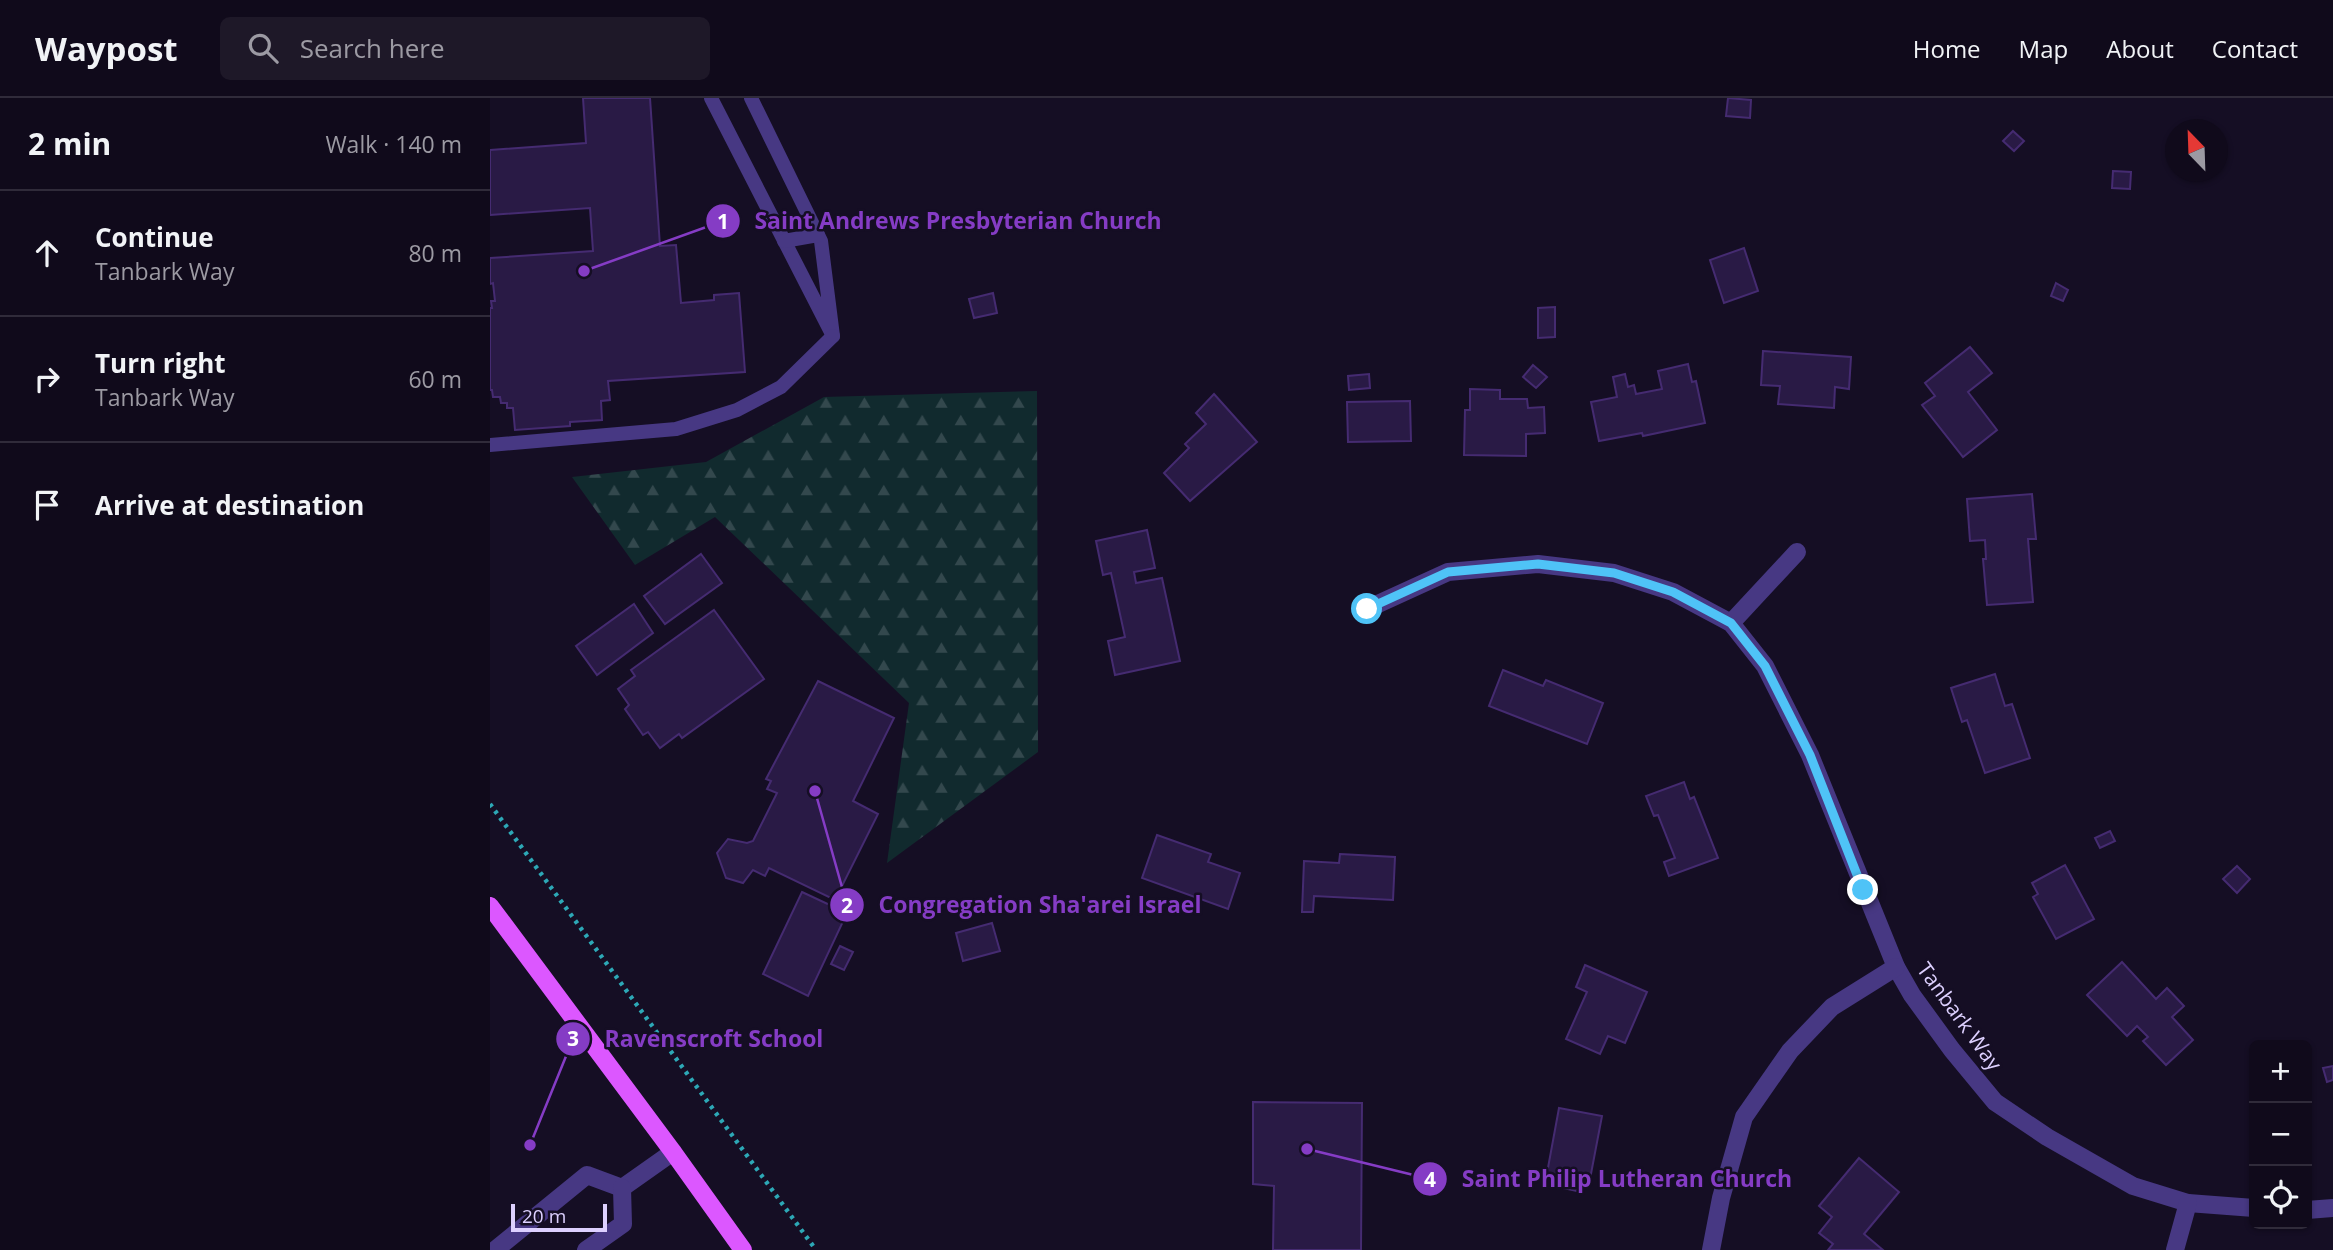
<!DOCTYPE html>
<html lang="en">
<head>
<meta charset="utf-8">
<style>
	body { margin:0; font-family:"Open Sans",sans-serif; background:#1e1828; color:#f1f3f6 }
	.controls { position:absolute; right:21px; bottom:21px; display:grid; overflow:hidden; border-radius:10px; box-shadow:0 2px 5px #0004 }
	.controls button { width:63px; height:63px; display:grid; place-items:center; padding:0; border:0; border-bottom:2px solid #302b3a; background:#100a1b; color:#f1f3f6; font:35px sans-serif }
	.compass { position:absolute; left:1675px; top:21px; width:63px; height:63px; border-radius:50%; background:#100a1b; box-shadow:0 2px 5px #0004; rotate:337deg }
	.scale { position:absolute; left:21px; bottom:18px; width:96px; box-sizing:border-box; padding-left:7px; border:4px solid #ddd0ff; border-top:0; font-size:19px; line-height:24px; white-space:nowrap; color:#ddd0ff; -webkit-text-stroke:5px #150e24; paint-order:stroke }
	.stop { position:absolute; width:21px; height:21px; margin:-16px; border:5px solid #4fc3f7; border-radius:50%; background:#fff }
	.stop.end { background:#4fc3f7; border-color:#fff; box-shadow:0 2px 7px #0008 }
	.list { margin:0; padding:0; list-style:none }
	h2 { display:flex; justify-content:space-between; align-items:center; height:91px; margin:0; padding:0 28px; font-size:30px }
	h2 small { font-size:23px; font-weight:400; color:#9c9aa3 }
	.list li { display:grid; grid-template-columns:46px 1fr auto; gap:21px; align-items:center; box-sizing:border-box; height:126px; padding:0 28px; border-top:2px solid #302b3a }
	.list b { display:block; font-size:26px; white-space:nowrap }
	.list p { margin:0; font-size:23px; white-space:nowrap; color:#9c9aa3 }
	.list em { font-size:23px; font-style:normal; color:#9c9aa3 }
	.icon { flex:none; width:38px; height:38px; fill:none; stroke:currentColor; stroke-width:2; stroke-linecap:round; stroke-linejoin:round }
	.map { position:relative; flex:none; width:1843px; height:1152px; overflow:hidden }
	header { display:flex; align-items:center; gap:42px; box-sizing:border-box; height:98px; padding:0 35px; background:#100a1b; border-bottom:2px solid #302b3a }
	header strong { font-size:33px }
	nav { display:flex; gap:38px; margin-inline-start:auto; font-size:24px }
	.search { width:490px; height:63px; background:#1e1828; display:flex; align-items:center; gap:18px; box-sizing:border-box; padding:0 24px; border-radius:10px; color:#9c9aa3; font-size:26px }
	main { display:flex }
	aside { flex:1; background:#100a1b }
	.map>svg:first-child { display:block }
</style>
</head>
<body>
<header>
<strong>Waypost</strong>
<div class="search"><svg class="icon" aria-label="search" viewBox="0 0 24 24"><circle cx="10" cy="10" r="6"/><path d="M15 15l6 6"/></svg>Search here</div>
<nav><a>Home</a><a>Map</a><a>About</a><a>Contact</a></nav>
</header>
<main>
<aside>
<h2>2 min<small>Walk · 140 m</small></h2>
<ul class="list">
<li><svg class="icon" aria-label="ahead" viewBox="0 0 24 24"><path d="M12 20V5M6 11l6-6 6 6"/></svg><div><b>Continue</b><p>Tanbark Way</p></div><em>80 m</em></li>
<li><svg class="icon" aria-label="right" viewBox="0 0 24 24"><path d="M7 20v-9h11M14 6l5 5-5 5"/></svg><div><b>Turn right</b><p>Tanbark Way</p></div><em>60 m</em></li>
<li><svg class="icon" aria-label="arrive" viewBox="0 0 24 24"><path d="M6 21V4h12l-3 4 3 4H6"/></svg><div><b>Arrive at destination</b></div></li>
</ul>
</aside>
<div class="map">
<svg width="1843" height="1152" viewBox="0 0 1843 1152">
	<defs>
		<pattern id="forest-firs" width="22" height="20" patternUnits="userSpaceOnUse" patternTransform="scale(1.75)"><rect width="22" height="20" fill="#112a2e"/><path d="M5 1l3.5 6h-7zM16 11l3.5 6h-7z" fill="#33484d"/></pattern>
	</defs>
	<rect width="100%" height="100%" fill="#150e24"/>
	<path fill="url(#forest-firs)" d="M547,293L548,654L397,765L419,605L225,419L145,467L82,379L216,364L334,299Z"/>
	<g fill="#291a45" stroke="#452b71" stroke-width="2">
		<path d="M93,0H160L170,148L186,147L191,205L224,202V197L249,195L255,274L118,283L120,302L111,303L112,322L80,324V328L25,332L23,310H17V305H11L10,299H3L2,292H0V210H2L1,203H5L3,185L0,186V160L103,153L100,110L0,117V52L96,45Z"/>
		<path d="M1238,0L1261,2L1260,20L1236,18Z"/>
		<path d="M1523,33L1534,43L1524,53L1513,43Z"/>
		<path d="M1623,73L1641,74L1640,91L1622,90Z"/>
		<path d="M1254,150L1268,193L1234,205L1220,162Z"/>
		<path d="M1566,185L1578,192L1573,203L1561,198Z"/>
		<path d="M503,195L507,215L484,220L479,201Z"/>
		<path d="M1065,209V239L1048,240V210Z"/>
		<path d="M1480,249L1502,275L1478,294L1507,332L1473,359L1432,307L1445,298L1435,285Z"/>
		<path d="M1273,253L1361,259L1359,291L1345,289L1344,310L1288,306L1290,288L1271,287Z"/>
		<path d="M1198,266L1202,284L1206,283L1215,325L1153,338L1152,335L1109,343L1101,304L1127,299L1123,279L1135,276L1138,289L1144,287L1146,296L1172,291L1168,273Z"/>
		<path d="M1043,267L1057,279L1046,290L1033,279Z"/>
		<path d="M879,276L880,290L859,292L858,278Z"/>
		<path d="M980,291L1010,292V301H1037L1038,310L1054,309L1055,335L1036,336V358L974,357L975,312H980Z"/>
		<path d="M724,296L767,344L700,403L674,375L699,350L695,346L716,326L706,315Z"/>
		<path d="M920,303L921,343L858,344L857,304Z"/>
		<path d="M1542,396L1546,441H1538L1543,504L1497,507L1493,461H1496L1495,442L1480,443L1477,401Z"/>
		<path d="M657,432L665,470L644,474L646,485L672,480L690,563L625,577L618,543L635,539L621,475L613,477L606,443Z"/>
		<path d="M211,456L232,485L175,526L154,498Z"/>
		<path d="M144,506L163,535L107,577L86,548Z"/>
		<path d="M224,512L274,581L192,640L189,636L170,650L158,634L153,637L135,611L139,607L128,591L145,578L141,572Z"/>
		<path d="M1013,572L1053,588L1056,582L1113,605L1097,646L999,608Z"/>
		<path d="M1505,576L1515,608L1522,606L1540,660L1495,675L1477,622L1472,624L1461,590Z"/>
		<path d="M328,583L404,620L363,703L388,716L345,802L279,770L275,778L263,772L253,785L236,780L227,755L238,741L257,745L263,743L287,695L277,691L281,683L276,681Z"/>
		<path d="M1194,684L1200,701L1204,699L1228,760L1179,778L1174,764L1185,760L1168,717L1164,718L1156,698Z"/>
		<path d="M1620,733L1625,743L1610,750L1605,740Z"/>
		<path d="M667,737L721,756L718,764L750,775L738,811L652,780Z"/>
		<path d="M850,756L905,759L903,802L824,798L823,814H812L814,763L849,765Z"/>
		<path d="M1575,767L1604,821L1566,841L1543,799L1548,796L1542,785Z"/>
		<path d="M1747,768L1760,781L1747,795L1733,781Z"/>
		<path d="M312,794L357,815L318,898L273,876Z"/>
		<path d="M502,825L510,853L473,863L466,835Z"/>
		<path d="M350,848L363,854L354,872L341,866Z"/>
		<path d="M1632,864L1666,901L1677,890L1694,908L1682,919L1703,942L1676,967L1653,943L1658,939L1647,928L1637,938L1597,897Z"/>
		<path d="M1095,867L1157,894L1135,945L1118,938L1110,956L1076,941L1097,894L1086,889Z"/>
		<path d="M1843,968V982L1837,984L1833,970Z"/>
		<path d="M763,1004L872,1005L871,1152H783L784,1088L763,1086Z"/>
		<path d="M1069,1010L1112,1018L1100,1081L1090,1079L1087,1093L1055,1086Z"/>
		<path d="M1369,1060L1409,1094L1374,1136L1393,1152H1338L1343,1146L1329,1135L1342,1119L1329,1108Z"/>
	</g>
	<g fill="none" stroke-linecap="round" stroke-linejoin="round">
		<path stroke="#2da8b6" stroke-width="4.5" stroke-dasharray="3.5 5" stroke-linecap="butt" d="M0,706L326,1152"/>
		<g stroke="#473883" stroke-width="14">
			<path d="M221,0L343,238L331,143L261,0"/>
			<path d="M294,143L328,137"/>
			<path d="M0,347L186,331L247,312L291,289L343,238"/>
		</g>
		<g stroke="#473883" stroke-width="18">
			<path d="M877,511L958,474L1048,466L1124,475L1183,494L1241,525L1275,568L1320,657L1406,869L1422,897L1462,952L1505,1004L1557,1039L1643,1088L1698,1105L1764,1110"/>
			<path d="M1241,525L1307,454"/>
			<path d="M132,1090L183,1054"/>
			<path d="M1817,1112L1843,1110"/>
			<path d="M5,1152L97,1077L132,1090"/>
			<path d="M96,1152L133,1126L132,1090"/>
			<path d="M1221,1152L1231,1100L1254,1019L1300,953L1342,909L1406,869"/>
			<path d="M1685,1152L1698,1105"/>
		</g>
		<path stroke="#dc57ff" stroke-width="18" d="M0,808L183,1054L253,1152"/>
	</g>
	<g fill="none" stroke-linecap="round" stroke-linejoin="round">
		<path stroke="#4fc3f7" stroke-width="9" d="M877,511L958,474L1048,466L1124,475L1183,494L1241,525L1275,568L1320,657L1373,792"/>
	</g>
	<g text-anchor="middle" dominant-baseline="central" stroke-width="5" stroke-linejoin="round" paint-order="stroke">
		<g font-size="21" fill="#ddd0ff" stroke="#150e24">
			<text transform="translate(1470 918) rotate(54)">Tanbark Way</text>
		</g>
	</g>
	<path fill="none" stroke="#853cc5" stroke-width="2.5" d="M94 173L233 123M325 693L357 807M40 1047L83 941M817 1051L940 1081"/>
	<g fill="#853cc5" stroke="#150e24" stroke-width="2.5">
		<circle cx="94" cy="173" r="7"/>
		<circle cx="325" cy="693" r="7"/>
		<circle cx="40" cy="1047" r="7"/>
		<circle cx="817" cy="1051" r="7"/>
		<circle cx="233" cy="123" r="18"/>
		<circle cx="357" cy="807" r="18"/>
		<circle cx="83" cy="941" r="18"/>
		<circle cx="940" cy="1081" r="18"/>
	</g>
	<g font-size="21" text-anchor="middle" font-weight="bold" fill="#fff">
		<text x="233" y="131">1</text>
		<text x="357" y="815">2</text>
		<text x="83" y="948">3</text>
		<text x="940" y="1089">4</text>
	</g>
	<g font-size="23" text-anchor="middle" font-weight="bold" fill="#853cc5" stroke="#150e24" stroke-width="5" stroke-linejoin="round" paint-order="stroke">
		<text x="468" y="131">Saint Andrews Presbyterian Church</text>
		<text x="550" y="815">Congregation Sha'arei Israel</text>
		<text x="224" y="949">Ravenscroft School</text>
		<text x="1137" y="1089">Saint Philip Lutheran Church</text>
	</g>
</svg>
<div class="controls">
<button>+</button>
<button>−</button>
<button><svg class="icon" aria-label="locate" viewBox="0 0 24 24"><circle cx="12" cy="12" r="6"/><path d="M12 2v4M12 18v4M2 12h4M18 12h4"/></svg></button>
</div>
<svg class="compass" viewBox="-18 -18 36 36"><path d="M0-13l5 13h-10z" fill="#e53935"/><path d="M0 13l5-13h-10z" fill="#9c9aa3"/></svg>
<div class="scale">20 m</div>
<div class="stop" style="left:877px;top:511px"></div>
<div class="stop end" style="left:1373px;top:792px"></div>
</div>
</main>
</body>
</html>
